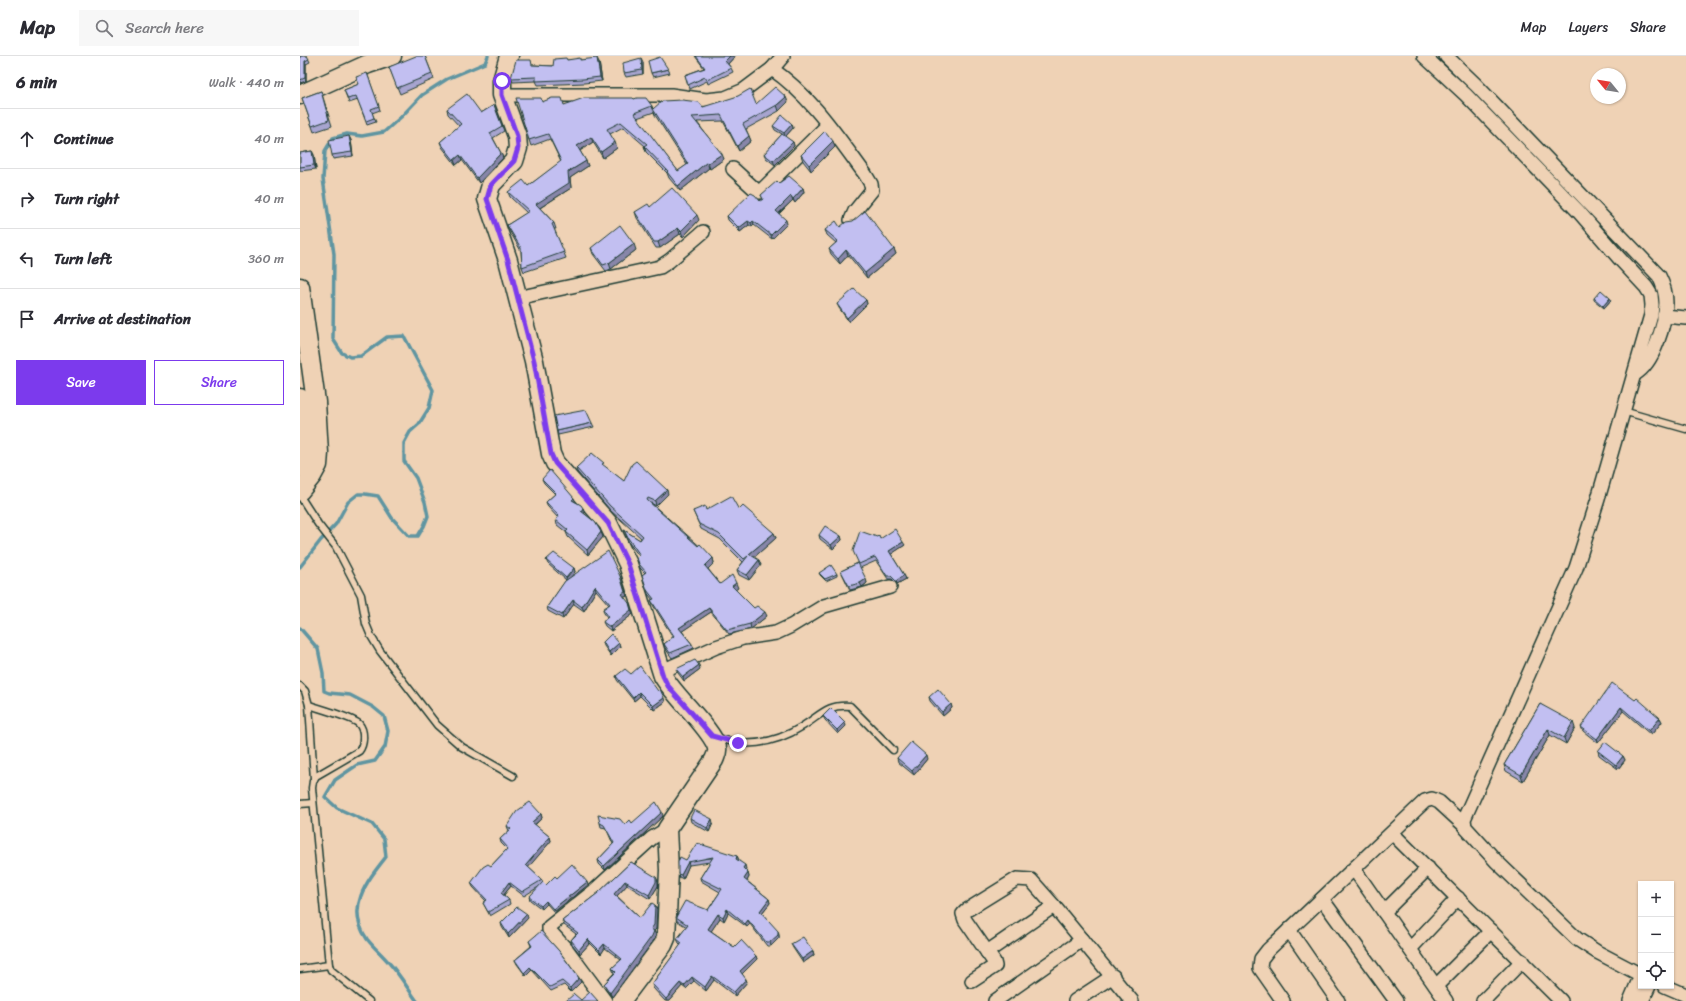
<!DOCTYPE html>
<html lang="en">
<head>
<meta charset="utf-8">
<style>
	body { margin:0; font-family:Sriracha,sans-serif; background:#f7f7f7; color:#2b2b33 }
	.controls { position:absolute; right:12px; bottom:12px; display:grid; overflow:hidden; border-radius:0px; box-shadow:0 1px 3px #0004 }
	.controls button { width:36px; height:36px; display:grid; place-items:center; padding:0; border:0; border-bottom:1px solid #e1e1e2; background:#fff; color:#2b2b33; font:20px sans-serif }
	.compass { position:absolute; left:1290px; top:12px; width:36px; height:36px; border-radius:50%; background:#fff; box-shadow:0 1px 3px #0004; rotate:300deg }
	.stop { position:absolute; width:12px; height:12px; margin:-9px; border:3px solid #7c3aed; border-radius:50%; background:#fff }
	.stop.end { background:#7c3aed; border-color:#fff; box-shadow:0 1px 4px #0008 }
	.list { margin:0; padding:0; list-style:none }
	h2 { display:flex; justify-content:space-between; align-items:center; height:52px; margin:0; padding:0 16px; font-size:17px }
	h2 small { font-size:13px; font-weight:400; color:#7c7c81 }
	.list li { display:grid; grid-template-columns:26px 1fr auto; gap:12px; align-items:center; box-sizing:border-box; height:60px; padding:0 16px; border-top:1px solid #e1e1e2 }
	.list b { display:block; font-size:15px; white-space:nowrap }
	.list em { font-size:13px; font-style:normal; color:#7c7c81 }
	.actions { display:flex; gap:8px; padding:12px 16px }
	.actions a { flex:1; padding:9px 0; border:1px solid #7c3aed; border-radius:0px; text-align:center; font-size:14px; color:#7c3aed }
	.actions .main { background:#7c3aed; color:#fff }
	.icon { flex:none; width:22px; height:22px; fill:none; stroke:currentColor; stroke-width:2; stroke-linecap:round; stroke-linejoin:round }
	.map { position:relative; flex:none; width:1386px; height:945px; overflow:hidden }
	header { display:flex; align-items:center; gap:24px; box-sizing:border-box; height:56px; padding:0 20px; background:#fff; border-bottom:1px solid #e1e1e2 }
	header strong { font-size:19px }
	nav { display:flex; gap:22px; margin-inline-start:auto; font-size:14px }
	.search { width:280px; height:36px; background:#f7f7f7; display:flex; align-items:center; gap:10px; box-sizing:border-box; padding:0 14px; border-radius:0px; color:#7c7c81; font-size:15px }
	main { display:flex }
	aside { flex:1; background:#fff }
	.map>svg:first-child { display:block }
</style>
</head>
<body>
<header>
<strong>Map</strong>
<div class="search"><svg class="icon" aria-label="search" viewBox="0 0 24 24"><circle cx="10" cy="10" r="6"/><path d="M15 15l6 6"/></svg>Search here</div>
<nav><a>Map</a><a>Layers</a><a>Share</a></nav>
</header>
<main>
<aside>
<h2>6 min<small>Walk · 440 m</small></h2>
<ul class="list">
<li><svg class="icon" aria-label="ahead" viewBox="0 0 24 24"><path d="M12 20V5M6 11l6-6 6 6"/></svg><div><b>Continue</b></div><em>40 m</em></li>
<li><svg class="icon" aria-label="right" viewBox="0 0 24 24"><path d="M7 20v-9h11M14 6l5 5-5 5"/></svg><div><b>Turn right</b></div><em>40 m</em></li>
<li><svg class="icon" aria-label="left" viewBox="0 0 24 24"><path d="M17 20v-9H6M10 6l-5 5 5 5"/></svg><div><b>Turn left</b></div><em>360 m</em></li>
<li><svg class="icon" aria-label="arrive" viewBox="0 0 24 24"><path d="M6 21V4h12l-3 4 3 4H6"/></svg><div><b>Arrive at destination</b></div></li>
</ul>
<div class="actions"><a class="main">Save</a><a>Share</a></div>
</aside>
<div class="map">
<svg width="1386" height="945" viewBox="0 0 1386 945">
	<rect width="100%" height="100%" fill="#efd2b5"/>
	<filter id="ink" filterUnits="userSpaceOnUse"><feTurbulence type="fractalNoise" baseFrequency=".025" numOctaves="2"/><feDisplacementMap in="SourceGraphic" scale="8" xChannelSelector="R" yChannelSelector="G"/><feConvolveMatrix kernelMatrix="1 2 1 2 8 2 1 2 1" color-interpolation-filters="sRGB"/></filter>
	<g filter="url(#ink)">
		<g fill="none" stroke-linecap="round" stroke-linejoin="round">
			<g stroke="#5f95a1" stroke-width="3.5">
				<path d="M0,511L21,484L36,468L48,446L58,438H65L78,440L92,462L109,480H118L124,470L128,460L125,446L116,422L104,405V387L110,376L119,368L129,352L133,334L104,280L87,281L61,300L50,301L42,297L33,283L34,198L23,123L25,95L33,82L47,78L62,80L84,76L101,61L122,39L147,23L185,7L188,0"/>
				<path d="M0,572L18,593L23,617L24,635L29,637L50,639L73,651L84,660L88,675L85,691L75,705L57,709L35,724L25,741L37,752L72,768L84,783L86,801C67,825 45,852 67,883C74,892 83,899 90,908C100,919 108,933 117,945"/>
			</g>
			<g stroke="#1f3d34" stroke-width="9">
				<g id="lane">
					<path d="M1323,355L1386,373"/>
					<path d="M0,440L18,468L36,491L61,539L66,568L71,580L80,595L137,669L162,691L213,720"/>
					<path d="M0,630L5,635L9,649C18,652 54,662 59,668C65,675 64,689 59,695L16,720L13,725L12,732L29,909L31,914L69,945"/>
					<path d="M9,649L14,723"/>
					<path d="M415,681C423,683 431,686 439,687C461,689 484,682 503,670C521,659 527,648 550,650L593,694"/>
					<path d="M0,748L13,747"/>
					<path d="M0,913L29,909"/>
				</g>
			</g>
			<g stroke="#1f3d34" stroke-width="16">
				<g id="street">
					<path d="M1124,0L1166,39L1279,156L1319,202L1346,231L1351,239L1352,249L1351,259L1298,443L1276,512L1164,763L1165,771L1197,806L1277,883L1297,896L1341,919"/>
					<path d="M1146,0L1176,29L1359,220C1363,228 1366,238 1366,247C1365,268 1354,307 1335,318"/>
					<path d="M472,13L483,0"/>
					<path d="M202,39H371L406,44L425,42L444,34L472,13C511,40 537,80 565,118L571,128L572,134L555,155L551,164"/>
					<path d="M433,113L457,135L460,136L528,69"/>
					<path d="M217,242L360,211L369,205L403,176"/>
					<path d="M1364,260L1386,262"/>
					<path d="M362,615L416,591L443,582L476,577L491,570L524,550L590,531"/>
					<path d="M1092,777L1261,945"/>
					<path d="M1054,813L1146,945"/>
					<path d="M1022,843L1096,945"/>
					<path d="M1084,856L1128,812"/>
					<path d="M989,874L1038,945"/>
					<path d="M1110,893L1158,842"/>
					<path d="M687,896L754,850"/>
					<path d="M672,925L695,910L694,906L665,864L663,858L667,854L717,823L731,824L754,850L832,945"/>
					<path d="M1136,930L1191,875"/>
					<path d="M1365,930L1386,939"/>
					<path d="M305,945L267,894L249,874V871L294,835L352,782L367,773"/>
					<path d="M695,945L782,884"/>
					<path d="M775,945L813,920"/>
					<path d="M983,945L960,912L961,903L968,894L1125,745L1132,743L1139,746L1164,769"/>
					<path d="M1183,945L1222,905"/>
					<path d="M1330,945L1341,919"/>
					<path d="M1342,945L1349,930"/>
				</g>
			</g>
			<g stroke="#1f3d34" stroke-width="21">
				<g id="secondary">
					<path d="M209,0L202,25V39L217,80L218,92L214,105L191,129L187,143L208,204L234,305L251,398L255,407L308,467L328,508L363,620C374,640 413,674 417,692C418,696 416,699 414,704L367,773L369,814L366,882L363,889L321,945"/>
					<path d="M0,39L68,8L92,0"/>
					<path d="M0,231L16,346L19,397L18,409L12,420L0,435"/>
					<path d="M0,342L4,395V404L0,411"/>
				</g>
			</g>
			<use href="#lane" stroke="#efd2b5" stroke-width="6"/>
			<use href="#street" stroke="#efd2b5" stroke-width="13"/>
			<use href="#secondary" stroke="#efd2b5" stroke-width="18"/>
		</g>
		<g fill="#a7a4cf" stroke="#1f3d34" fill-rule="evenodd">
			<path d="M0,0H7L10,6L6,8V25L0,27Z"/>
			<path d="M125,0L134,23L100,38L89,11Z"/>
			<path d="M395,0H435L428,8L431,12L433,16L408,28L407,25L390,33L385,19L404,12Z"/>
			<path d="M267,4H281L299,6L302,25L284,27L238,29L236,25L213,26L211,22L233,9L253,10Z"/>
			<path d="M343,6V18L326,21L324,17Z"/>
			<path d="M368,13L370,17L353,21L351,17Z"/>
			<path d="M67,17L80,54L72,57L76,66L67,69L58,44L49,47L44,34L59,28Z"/>
			<path d="M21,35L32,70L14,76L2,42Z"/>
			<path d="M334,43L352,50L353,53L488,46L479,55L446,73L451,85L439,95L423,65L397,66L424,103L410,113L409,112L380,135L369,122L367,117L346,96L344,90H345L323,71L310,78L317,92L303,102L293,86L280,95L286,105L288,110L270,122L271,132L240,152L254,167L256,173H254L266,202L224,216L222,211L221,195L209,174L207,169L227,157L210,141L208,136L228,130L261,106L250,83L231,90L229,84L242,46L264,49ZM354,56L355,59L387,109L378,115L337,62Z"/>
			<path d="M194,49L204,75L193,82L201,97L203,102L179,127L162,104L156,109L142,91L140,86L159,70L148,58L147,53L181,57Z"/>
			<path d="M492,68L493,72L485,81L493,86L494,90L475,109L466,102L464,98L482,78L475,74L473,70Z"/>
			<path d="M51,84L53,100L33,103L32,99Z"/>
			<path d="M535,91L511,115L503,105L501,99Z"/>
			<path d="M12,95L14,99L16,113L0,115V97Z"/>
			<path d="M479,127L503,132L504,136L495,147L493,144L479,158L487,168L472,183L454,169L452,171L449,169L440,176L428,164L427,160L460,145L463,143L461,139Z"/>
			<path d="M350,151L399,164L383,181L380,178L360,192H356L337,162L335,156Z"/>
			<path d="M540,171L594,193L596,198L567,222L548,199L540,208L531,198L529,193L536,187L527,179L525,174Z"/>
			<path d="M291,192L336,194L311,213L306,215L293,198Z"/>
			<path d="M1294,242L1311,244L1304,252L1294,244Z"/>
			<path d="M566,244L567,248L549,266L539,252L537,248Z"/>
			<path d="M292,367L294,371L258,379L257,375Z"/>
			<path d="M305,411L324,425L368,438L356,450L351,447L413,502L414,507L408,513L420,528L438,532L435,533L454,552L467,560L451,573L429,578L411,556L382,575L392,588L394,592L372,602L365,592L364,588L373,581L353,549L351,544H353L348,538L342,519L345,517L340,512L337,502L339,500L329,487L324,474L340,484L341,482L311,455L277,416L276,412Z"/>
			<path d="M242,423L283,452L285,457L284,458L301,476L303,481L288,499L268,481L266,476L257,469L256,464L258,462L248,451L246,446L255,438L244,427Z"/>
			<path d="M407,454H439L474,477L476,482L454,501L461,509L449,524L439,519L437,514L443,506L420,483L401,473L393,455Z"/>
			<path d="M519,479L541,480L542,484L533,493L520,483Z"/>
			<path d="M580,483L605,489L591,498L604,519L606,523L597,528L592,523H588L576,505L560,512L567,527L562,531L550,534L541,515L558,507Z"/>
			<path d="M246,504L274,512L275,516L271,520L327,540L324,541L333,558L311,575L305,570L303,566L307,561L304,557L303,553L309,549L296,534L284,555L274,548L263,563L248,555L247,551L266,524L248,508Z"/>
			<path d="M519,517L537,518V520L526,525L520,519Z"/>
			<path d="M303,586L319,587L320,591L311,600L304,590Z"/>
			<path d="M376,613H400L384,625L378,617Z"/>
			<path d="M331,618L358,635L365,646L354,654L340,640L334,645L317,624L316,620Z"/>
			<path d="M629,641L651,648L652,652L643,660L630,645Z"/>
			<path d="M1335,644L1360,662L1362,666L1351,679L1323,655L1298,687L1283,675L1281,671Z"/>
			<path d="M1240,648L1275,672L1266,688L1250,679L1223,725L1206,715L1204,709Z"/>
			<path d="M523,660L546,670L538,678L525,664Z"/>
			<path d="M1298,695L1323,700L1325,704L1318,713L1299,699Z"/>
			<path d="M597,702L627,703L614,719L598,706Z"/>
			<path d="M241,758L242,762L235,769L250,781L251,785L228,811L242,824L243,827L246,829L257,822L288,829L254,856L247,848L242,853L230,844L229,841L240,830L224,840L211,830L204,839L209,844L210,848L190,860L183,847L186,845L173,831L171,827L191,810L207,793L201,787L200,783L209,775L207,770Z"/>
			<path d="M363,760L305,814L299,808L298,804L313,788L306,772L301,771L300,767L325,769L332,767Z"/>
			<path d="M390,762L413,767L409,776L391,766Z"/>
			<path d="M437,800L439,804H438L446,813L445,814L448,817L449,821L447,825L469,843L470,847L462,857L479,879V882L471,890H467L450,868L447,871L428,857L424,865L420,862L411,875L434,891L456,900L457,903L442,918L447,926L435,940L414,924L406,935L394,925L386,933L382,930L369,945H365L353,932L352,928L381,889L379,887L377,883L387,871L377,865L376,861L408,854L420,836L401,825L400,822L410,806L389,809L383,823L379,821L378,818L386,804Z"/>
			<path d="M331,806L358,825V830L350,843L327,829L317,840L340,862L355,849L357,853L356,873L354,875L356,879L354,884L312,941L306,932L304,928L314,917L312,912L321,904L305,892L301,898L290,887L280,898L272,888L271,884L276,878L264,869L262,865L298,837Z"/>
			<path d="M228,862L209,882L202,871L201,867Z"/>
			<path d="M229,885L281,926L271,936L264,929L251,935L232,914L226,920L217,908L215,904L231,890Z"/>
			<path d="M491,888L513,895L514,899L503,907L493,892Z"/>
		</g>
		<g fill="#8886a9" stroke="#1f3d34">
			<path d="M430,0H435L427,9L425,5Z"/>
			<path d="M297,2L299,6L302,25L300,21Z"/>
			<path d="M341,2L343,6V18L342,14Z"/>
			<path d="M5,5L6,8V25L5,22Z"/>
			<path d="M486,41L488,46L479,55L477,49Z"/>
			<path d="M492,68L493,72L485,81L484,77Z"/>
			<path d="M49,80L51,84L53,100L52,96Z"/>
			<path d="M449,80L451,85L439,95L437,90Z"/>
			<path d="M291,81L293,86L279,95L277,90Z"/>
			<path d="M533,85L535,91L511,115L509,109Z"/>
			<path d="M315,86L317,92L303,102L301,96Z"/>
			<path d="M493,86L494,90L475,109L473,105Z"/>
			<path d="M12,95L14,99L16,113L14,109Z"/>
			<path d="M201,97L203,102L179,127L177,122Z"/>
			<path d="M422,98L424,103L410,113L408,107Z"/>
			<path d="M160,99L162,104L156,109L154,104Z"/>
			<path d="M286,105L288,110L270,122L271,132L238,153L236,148L268,116Z"/>
			<path d="M407,106L409,112L380,135L378,130Z"/>
			<path d="M503,132L504,136L495,147L493,143Z"/>
			<path d="M491,140L493,144L477,159L476,155Z"/>
			<path d="M397,159L399,164L383,181L381,175Z"/>
			<path d="M486,164L487,168L472,183L471,179Z"/>
			<path d="M448,165L449,169L440,176L439,172Z"/>
			<path d="M453,165L454,169L452,171L451,167Z"/>
			<path d="M378,172L380,178L360,192L358,186Z"/>
			<path d="M334,188L336,194L311,213L309,207Z"/>
			<path d="M594,193L596,198L567,222L565,217Z"/>
			<path d="M546,194L548,199L540,208L538,203Z"/>
			<path d="M1310,242L1311,244L1304,252L1303,250Z"/>
			<path d="M566,244L567,248L549,266L547,262Z"/>
			<path d="M367,434L368,438L356,450L355,445Z"/>
			<path d="M274,442L276,447L272,444Z"/>
			<path d="M283,452L285,457L282,460L281,455Z"/>
			<path d="M301,476L303,481L288,499L287,494Z"/>
			<path d="M474,477L476,482L451,504L449,498Z"/>
			<path d="M541,480L542,484L533,493L531,489Z"/>
			<path d="M603,486L605,489L590,499L589,495Z"/>
			<path d="M413,502L414,507L407,514L405,510Z"/>
			<path d="M459,504L461,509L449,524L447,519Z"/>
			<path d="M274,512L275,516L267,526L266,522Z"/>
			<path d="M604,519L606,523L597,528L596,525Z"/>
			<path d="M320,520L327,540L323,542L322,538Z"/>
			<path d="M566,523L567,527L562,531L560,527Z"/>
			<path d="M436,527L438,532L434,535L432,530Z"/>
			<path d="M295,530L296,534L284,555L282,551Z"/>
			<path d="M273,544L274,548L263,563L262,559Z"/>
			<path d="M329,547L333,558L311,575L310,571Z"/>
			<path d="M409,552L411,556L381,576L379,572Z"/>
			<path d="M465,556L467,560L451,573L450,568Z"/>
			<path d="M319,587L320,591L311,600L309,596Z"/>
			<path d="M399,609L400,613L384,625L383,621Z"/>
			<path d="M339,636L340,640L334,645L333,642Z"/>
			<path d="M364,642L365,646L354,654L353,650Z"/>
			<path d="M651,648L652,652L643,660L642,656Z"/>
			<path d="M1321,651L1323,655L1298,687L1297,683Z"/>
			<path d="M1360,662L1362,666L1351,679L1349,675Z"/>
			<path d="M545,666L546,670L538,678L537,674Z"/>
			<path d="M1273,666L1275,672L1266,688L1264,682Z"/>
			<path d="M1248,673L1250,679L1223,725L1221,719Z"/>
			<path d="M626,699L627,703L614,719L612,715Z"/>
			<path d="M1323,700L1325,704L1318,713L1316,709Z"/>
			<path d="M362,756L363,760L305,814L304,810Z"/>
			<path d="M241,758L242,762L233,770L232,766Z"/>
			<path d="M412,763L413,767L409,776L407,772Z"/>
			<path d="M250,781L251,785L227,813L226,809Z"/>
			<path d="M437,800L439,804L437,806L436,803Z"/>
			<path d="M388,806L389,809L383,823L381,819Z"/>
			<path d="M445,809L446,813L444,816L443,812Z"/>
			<path d="M448,817L449,821L446,827L444,823Z"/>
			<path d="M356,821L358,825V830L350,843L349,839Z"/>
			<path d="M325,825L327,829L315,842L314,838Z"/>
			<path d="M209,826L211,830L202,841L201,837Z"/>
			<path d="M287,826L288,829L254,856L253,853Z"/>
			<path d="M469,843L470,847L461,858L460,855Z"/>
			<path d="M246,845L247,848L242,853L241,850Z"/>
			<path d="M355,849L357,853L356,873L354,875L356,879L354,884L312,941L310,937Z"/>
			<path d="M427,853L428,857L424,865L423,861Z"/>
			<path d="M227,858L228,862L209,882L208,878Z"/>
			<path d="M418,858L420,862L410,877L408,873Z"/>
			<path d="M448,864L450,868L447,871L445,868Z"/>
			<path d="M478,875L479,879V882L471,890L470,886Z"/>
			<path d="M288,883L290,887L280,898L279,894Z"/>
			<path d="M304,888L305,892L301,898L299,894Z"/>
			<path d="M513,895L514,899L503,907L502,903Z"/>
			<path d="M456,900L457,903L441,919L440,915Z"/>
			<path d="M230,911L232,914L226,920L224,917Z"/>
			<path d="M412,920L414,924L406,935L405,931Z"/>
			<path d="M392,921L394,925L386,933L384,930Z"/>
			<path d="M279,922L281,926L271,936L270,932Z"/>
			<path d="M446,923L447,926L435,940L434,936Z"/>
			<path d="M380,927L382,930L369,945H366V943Z"/>
		</g>
		<g fill="#c2bff1" stroke="#1f3d34">
			<path d="M0,0H7L9,3L5,5V22L0,24Z"/>
			<path d="M116,0H125L132,18L97,32L89,11Z"/>
			<path d="M396,0H430L425,5L431,12L407,24L405,21L388,29L385,19L405,12Z"/>
			<path d="M360,1L368,13L351,17L348,5Z"/>
			<path d="M266,2L267,4L280,2V4L297,2L300,21L283,23L236,25V21L211,22L216,4H231L232,9L253,10L254,3Z"/>
			<path d="M341,2L342,14L324,17L323,7Z"/>
			<path d="M67,17L79,50L71,53L74,62L66,65L56,40L48,43L44,34L59,28L56,21Z"/>
			<path d="M475,31L486,41L477,49L443,68L449,80L437,90L421,59L392,61L422,98L408,107L407,106L378,130L367,116L368,115L344,90L347,88L321,66L307,73L315,86L301,96L291,81L277,90L286,105L268,116L269,127L236,148L254,167L252,168L264,196L222,211L221,192L207,169L229,155L208,136L223,124L228,130L261,105L248,78L229,84L216,42H241L242,46L252,42H262L264,49L284,42H333L334,43L337,42H346L352,50L334,57L378,115L388,108L353,53L362,45L382,44L399,46L403,51L438,40L450,33L456,48Z"/>
			<path d="M21,35L29,64L12,70L2,42Z"/>
			<path d="M167,38L181,57L194,49L202,70L190,77L201,97L177,122L160,99L154,104L140,86L161,68L147,53Z"/>
			<path d="M482,59L492,68L484,77L473,70Z"/>
			<path d="M525,75L533,85L509,109L501,99Z"/>
			<path d="M482,78L493,86L473,105L464,98Z"/>
			<path d="M49,80L52,96L32,99L29,84Z"/>
			<path d="M12,95L14,109L0,111V97Z"/>
			<path d="M489,120L503,132L493,143L491,140L476,155L486,164L471,179L453,165L451,167L448,165L439,172L427,160L451,137L455,139L460,145L463,143L461,139L477,125L479,127Z"/>
			<path d="M372,132L397,159L381,175L378,172L358,186H354L335,156L348,148L350,151Z"/>
			<path d="M565,155L594,193L565,217L546,194L538,203L529,193L538,185L525,174L536,165L540,171L546,166L553,165Z"/>
			<path d="M320,169L334,188L309,207L303,209L291,192Z"/>
			<path d="M554,233L566,244L547,262L537,248Z"/>
			<path d="M1301,234L1310,242L1303,250L1294,242Z"/>
			<path d="M286,354L292,367L257,375L254,360Z"/>
			<path d="M292,397L304,407L302,408L324,425L332,408L336,405L367,434L355,445L348,442L347,444L398,490L400,488L413,502L405,510L420,528L432,519L436,527L432,530L454,552L457,550L465,556L450,568L427,574L409,552L379,572L392,588L370,597L364,588L374,580L351,544L354,543L347,534L342,519L346,516L339,508L337,502L340,499L328,482L324,474L340,484L343,480L310,450L276,412Z"/>
			<path d="M250,414L274,442L272,444L281,449L283,452L281,455L295,466L301,476L287,494L266,476L268,474L256,464L259,460L246,446L256,437L242,423Z"/>
			<path d="M431,440L439,454L443,450L474,477L449,498L459,504L447,519L437,514L448,500L444,503L419,478L399,468L393,455L405,450L406,454Z"/>
			<path d="M525,470L541,480L531,489L519,479Z"/>
			<path d="M595,473L603,486L589,495L604,519L596,525L591,520H587L575,501L559,508L553,495L560,475L577,481L579,479L580,483Z"/>
			<path d="M308,495L320,520L325,536L322,538L329,547L331,554L310,571L303,566L308,560L303,553L310,548L295,530L282,551L273,544L262,559L247,551L265,525Z"/>
			<path d="M254,497L274,512L266,522L246,504Z"/>
			<path d="M558,507L566,523L560,527L549,530L541,515Z"/>
			<path d="M531,509L537,518L525,523L519,517Z"/>
			<path d="M311,578L319,587L309,596L303,586Z"/>
			<path d="M395,604L399,609L383,621L376,613Z"/>
			<path d="M340,610L358,635L360,633L364,642L353,650L339,636L333,642L316,620L325,613L331,618Z"/>
			<path d="M1312,627L1335,644L1337,642L1360,662L1349,675L1321,651L1297,683L1281,671Z"/>
			<path d="M638,633L651,648L642,656L629,641Z"/>
			<path d="M1240,648L1273,666L1264,682L1248,673L1221,719L1204,709Z"/>
			<path d="M531,652L545,666L537,674L523,660Z"/>
			<path d="M611,686L626,699L612,715L597,702Z"/>
			<path d="M1305,686L1323,700L1316,709L1298,695Z"/>
			<path d="M230,746L241,758L232,766L250,781L226,809L242,824L222,836L209,826L201,837L209,844L188,856L183,847L187,844L171,827L183,811L188,808L191,810L208,792L200,783L211,773L207,770L217,755Z"/>
			<path d="M356,746L362,756L304,810L298,804L314,787L304,769L300,767L298,759L320,763L325,769L330,764L332,767Z"/>
			<path d="M394,754L412,763L407,772L390,762Z"/>
			<path d="M397,787L437,800L436,803L445,809L443,812L448,817L444,823L469,843L460,855L478,875V879L470,886H466L448,864L445,868L427,853L423,861L418,858L408,873L434,891L441,884L456,900L440,915L446,923L434,936L412,920L405,931L392,921L384,930L380,927L366,943L352,928L382,887L377,883L388,869L376,861L385,845L408,854L422,833L400,822L413,801L388,806L381,819L378,818V806L380,801L386,804Z"/>
			<path d="M331,806L356,821V826L349,839L325,825L314,838L340,862L352,847L355,849L354,869L351,873L354,875L352,880L310,937L304,928L316,916L312,912L322,903L304,888L299,894L288,883L279,894L271,884L278,877L262,865L298,837Z"/>
			<path d="M272,808L287,826L253,853L246,845L241,850L229,841L243,826L246,829L255,820L257,822Z"/>
			<path d="M217,851L227,858L208,878L201,867Z"/>
			<path d="M241,875L259,895L279,922L270,932L262,925L250,931L230,911L224,917L215,904L232,890L229,885Z"/>
			<path d="M503,881L513,895L502,903L491,888Z"/>
			<path d="M290,936L298,945H266L274,938L281,944Z"/>
		</g>
	</g>
	<g fill="none" stroke-linecap="round" stroke-linejoin="round" filter="url(#ink)">
		<path stroke="#7c3aed" stroke-width="5" d="M202,25V39L217,80L218,92L214,105L191,129L187,143L208,204L234,305L251,398L255,407L308,467L328,508L363,620L368,630L412,680L438,687"/>
	</g>
</svg>
<div class="controls">
<button>+</button>
<button>−</button>
<button><svg class="icon" aria-label="locate" viewBox="0 0 24 24"><circle cx="12" cy="12" r="6"/><path d="M12 2v4M12 18v4M2 12h4M18 12h4"/></svg></button>
</div>
<svg class="compass" viewBox="-18 -18 36 36"><path d="M0-13l5 13h-10z" fill="#e53935"/><path d="M0 13l5-13h-10z" fill="#7c7c81"/></svg>
<div class="stop" style="left:202px;top:25px"></div>
<div class="stop end" style="left:438px;top:687px"></div>
</div>
</main>
</body>
</html>
